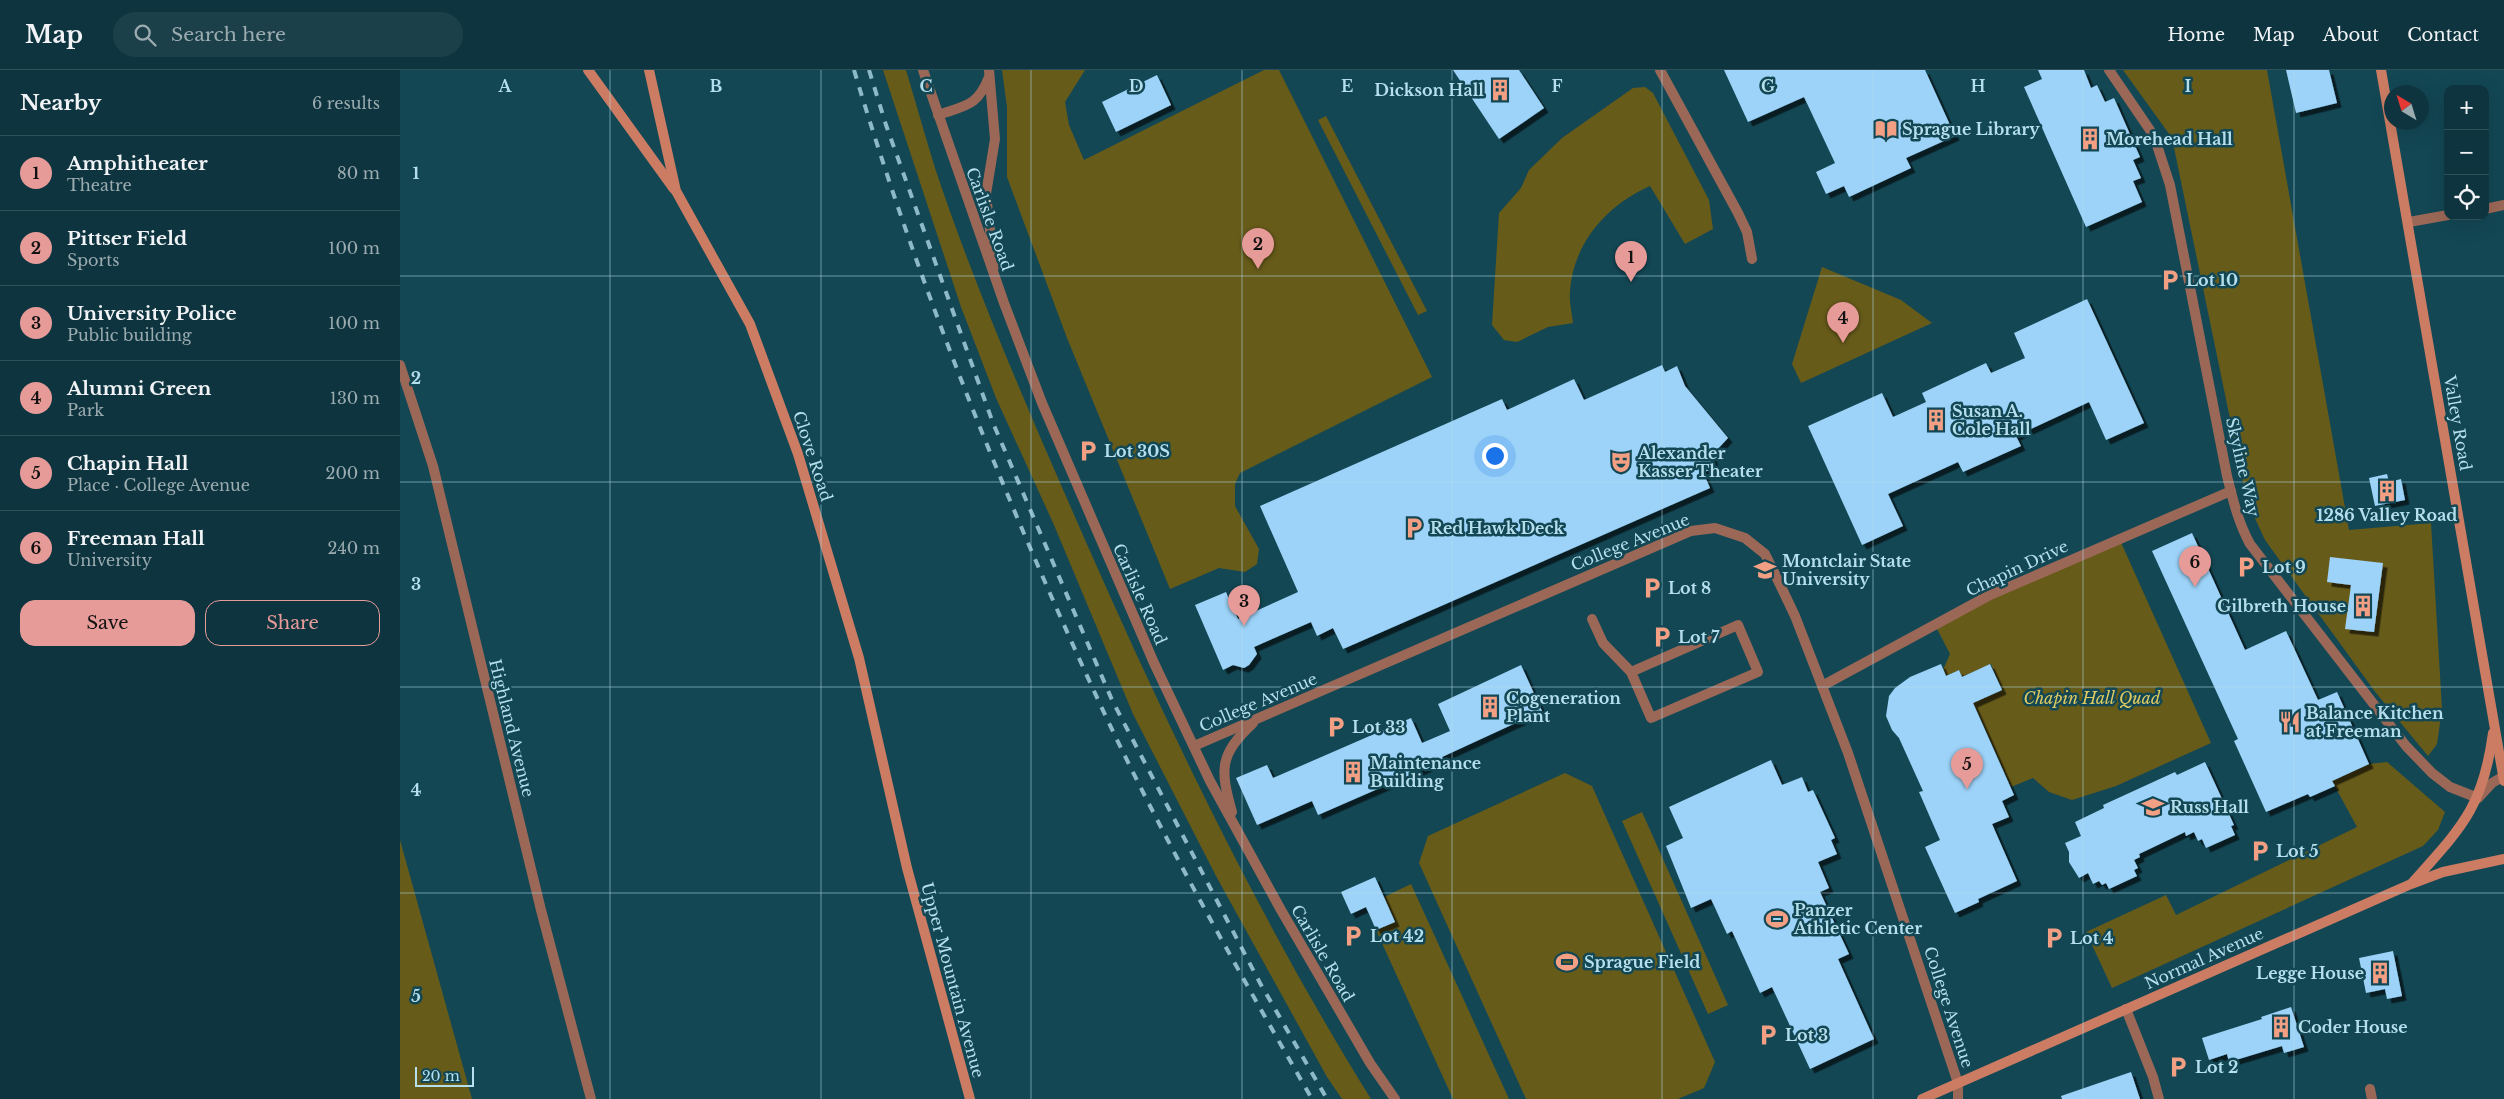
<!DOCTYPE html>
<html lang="en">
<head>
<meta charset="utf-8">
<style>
	body { margin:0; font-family:"Libre Baskerville",serif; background:#1c404a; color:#f1f3f6 }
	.controls { position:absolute; right:15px; top:15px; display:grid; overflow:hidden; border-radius:10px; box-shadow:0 5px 20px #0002 }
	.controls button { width:45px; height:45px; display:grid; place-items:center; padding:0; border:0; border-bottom:1px solid #2e5059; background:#0e353f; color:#f1f3f6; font:25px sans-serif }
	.compass { position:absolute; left:1984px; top:15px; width:45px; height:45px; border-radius:50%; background:#0e353f; box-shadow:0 5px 20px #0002; rotate:322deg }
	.scale { position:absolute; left:15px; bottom:12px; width:59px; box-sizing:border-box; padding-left:5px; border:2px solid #b5dfec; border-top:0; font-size:14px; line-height:18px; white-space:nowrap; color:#b5dfec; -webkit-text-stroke:4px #134754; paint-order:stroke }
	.you { position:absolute; left:1094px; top:385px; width:18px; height:18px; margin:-12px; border:4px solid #fff; border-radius:50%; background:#1a73e8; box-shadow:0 0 0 8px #1a73e833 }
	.badge { display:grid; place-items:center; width:32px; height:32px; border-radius:50%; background:#e69b98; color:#111; font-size:16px; font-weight:700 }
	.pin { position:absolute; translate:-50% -41px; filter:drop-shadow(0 1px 2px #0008) }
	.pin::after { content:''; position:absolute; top:26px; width:18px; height:15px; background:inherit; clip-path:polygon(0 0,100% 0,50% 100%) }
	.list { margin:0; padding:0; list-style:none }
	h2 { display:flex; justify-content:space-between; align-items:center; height:65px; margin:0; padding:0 20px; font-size:21px }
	h2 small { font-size:16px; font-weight:400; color:#9babb0 }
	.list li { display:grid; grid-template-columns:32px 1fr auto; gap:15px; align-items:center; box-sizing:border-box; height:75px; padding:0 20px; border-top:1px solid #2e5059 }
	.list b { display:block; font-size:19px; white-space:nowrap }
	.list p { margin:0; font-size:16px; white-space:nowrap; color:#9babb0 }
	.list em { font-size:16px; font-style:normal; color:#9babb0 }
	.actions { display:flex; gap:10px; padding:15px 20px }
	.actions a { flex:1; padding:11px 0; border:1px solid #e69b98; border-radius:15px; text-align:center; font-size:18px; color:#e69b98 }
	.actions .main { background:#e69b98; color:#111 }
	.icon { flex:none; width:28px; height:28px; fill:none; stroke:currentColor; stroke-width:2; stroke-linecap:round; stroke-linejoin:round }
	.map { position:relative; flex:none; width:2104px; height:1029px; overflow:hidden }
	header { display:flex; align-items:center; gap:30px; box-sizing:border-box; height:70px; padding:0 25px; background:#0e353f; border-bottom:1px solid #2e5059 }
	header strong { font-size:24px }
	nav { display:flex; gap:28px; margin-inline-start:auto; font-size:18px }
	.search { width:350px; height:45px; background:#1c404a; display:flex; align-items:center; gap:12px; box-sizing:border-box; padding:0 18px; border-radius:28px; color:#9babb0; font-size:19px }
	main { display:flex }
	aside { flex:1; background:#0e353f }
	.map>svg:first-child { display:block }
</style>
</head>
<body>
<header>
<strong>Map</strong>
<div class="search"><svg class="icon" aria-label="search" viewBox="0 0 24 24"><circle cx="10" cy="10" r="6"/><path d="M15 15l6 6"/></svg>Search here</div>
<nav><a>Home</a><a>Map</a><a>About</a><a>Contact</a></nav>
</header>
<main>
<aside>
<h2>Nearby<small>6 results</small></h2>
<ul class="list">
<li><span class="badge">1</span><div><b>Amphitheater</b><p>Theatre</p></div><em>80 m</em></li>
<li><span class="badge">2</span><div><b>Pittser Field</b><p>Sports</p></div><em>100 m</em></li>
<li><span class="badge">3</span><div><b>University Police</b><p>Public building</p></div><em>100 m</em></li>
<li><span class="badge">4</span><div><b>Alumni Green</b><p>Park</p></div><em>130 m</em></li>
<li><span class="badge">5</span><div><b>Chapin Hall</b><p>Place · College Avenue</p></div><em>200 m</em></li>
<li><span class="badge">6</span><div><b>Freeman Hall</b><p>University</p></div><em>240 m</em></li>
</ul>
<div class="actions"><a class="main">Save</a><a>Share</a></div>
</aside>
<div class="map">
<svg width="2104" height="1029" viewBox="0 0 2104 1029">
	<defs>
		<filter id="shadow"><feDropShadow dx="4.5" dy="4.5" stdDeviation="0" flood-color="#0009"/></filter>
	</defs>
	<rect width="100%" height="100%" fill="#134754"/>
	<g fill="#675b1a">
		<path d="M483,0H506C516,33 525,66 535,98C577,224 633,351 686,472C770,663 861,852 971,1029H942L927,1007L816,806L733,644L654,455L596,328L561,237Z"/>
		<path d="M602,0H685L665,32L669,55L684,90L864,0H879L1032,307L840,403L835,414V436L859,479L857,494L845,502L819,498L770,519L667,268L607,107V37Z"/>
		<path d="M1723,0H1867L1949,460L2031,453L2042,639L2037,674L2028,686L1976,623L1865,470L1847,431L1772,68Z"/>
		<path d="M1245,17L1253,23L1309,130L1313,159L1285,174L1250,116C1207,135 1173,173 1170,222C1169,232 1172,244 1173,253L1148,257L1117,272L1104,270L1092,255L1099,143L1121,118L1129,100L1162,68L1233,18Z"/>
		<path d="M926,46L1027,241L1018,245L918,50Z"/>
		<path d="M1422,197L1501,230L1532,253L1401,313L1392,294Z"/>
		<path d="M1719,468L1811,673L1716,716L1672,730L1649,722L1633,708L1611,717L1573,633L1602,620L1591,594L1562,607L1559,600L1546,606L1543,600L1550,584L1535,555Z"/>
		<path d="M1987,692L2045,742L2038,760L2023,776L1712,918L1686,862L1766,825L1776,845L1957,757L1932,711L1969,694Z"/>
		<path d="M1165,703L1192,716L1315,992L1304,1018L1278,1029H1126L1019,793L1028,766Z"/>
		<path d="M1242,742L1328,935L1308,944L1222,751Z"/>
		<path d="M0,770L72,1029H0Z"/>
		<path d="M1011,814L1109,1029H1053L976,860L995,852L984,827Z"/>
	</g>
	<g fill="#9dd3f8" filter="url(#shadow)">
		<path d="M1053,0H1119L1144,38L1099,69Z"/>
		<path d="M1324,0H1525L1555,66L1506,88L1511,98L1449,127L1444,116L1426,124L1416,102L1435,93L1404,27L1348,52Z"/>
		<path d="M1638,0H1684L1691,18L1697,15L1705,32L1714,28L1740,87L1733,90L1741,108L1733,111L1742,132L1686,157L1624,17L1642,9Z"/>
		<path d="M1886,0H1929L1937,33L1896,43Z"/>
		<path d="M757,5L771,35L716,62L702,32Z"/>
		<path d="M1687,229L1744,353L1706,370L1689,332L1616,366L1621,376L1563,402L1558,392L1488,424L1503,456L1462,475L1408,356L1482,323L1493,347L1526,332L1522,323L1586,293L1591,303L1625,288L1614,263Z"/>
		<path d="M1262,295L1265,302L1277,296L1285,316L1328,368L1312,385L1315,399L1303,402L1310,418L943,579L933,558L917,566L911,552L854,577L857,584L849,595L844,598L833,595L823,600L795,535L826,522L838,549L898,522L860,436L1102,329L1107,340L1174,309L1184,330Z"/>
		<path d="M1987,404L1989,412L2001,409L2005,430L1975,436L1969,408Z"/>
		<path d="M1792,463L1845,580L1886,561L1918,630L1937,622L1969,694L1932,711L1935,716L1910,727L1908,724L1866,742L1834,671L1838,669L1752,481Z"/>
		<path d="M1930,487L1983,493L1974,562L1945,559L1951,515L1927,512Z"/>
		<path d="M1541,594L1546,606L1559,600L1562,607L1590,594L1602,620L1573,633L1614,725L1602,731L1609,747L1592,754L1617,811L1578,829L1579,832L1555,843L1525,777L1540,770L1519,722L1523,721L1499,668L1492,660L1486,646L1489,626L1495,618L1510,607Z"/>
		<path d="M1121,595L1142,641L1042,687L1044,690L918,745L912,731L857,755L836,708L867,695L873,708L1011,648L1022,673L1050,661L1038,634Z"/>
		<path d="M1371,690L1382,715L1402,707L1408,722L1413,720L1435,768L1431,770L1437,784L1418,792L1429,818L1420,822L1449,884L1438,889L1474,969L1410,999L1372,917L1360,923L1332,861L1327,864L1311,829L1291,838L1266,776L1283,768L1269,737Z"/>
		<path d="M1805,692L1834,755L1831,756L1835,765L1806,778L1802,769L1798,771L1794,762L1786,766L1785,762L1739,784L1740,787L1734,790L1738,798L1734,800L1737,806L1709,819L1706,813L1702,815L1699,811L1693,814L1688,803L1679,808L1669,792V782L1665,773L1681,766L1675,752L1704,738L1703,735L1775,702L1777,705Z"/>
		<path d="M975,807L995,852L976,860L966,837L951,844L941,822Z"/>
		<path d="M1993,881L2002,926L1987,929L1985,919L1966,923L1959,888Z"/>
		<path d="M1891,937L1904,977L1884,983L1882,976L1829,992L1827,984L1809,990L1802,968L1862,949L1861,947Z"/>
		<path d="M1731,1002L1740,1029H1662L1661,1026Z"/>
	</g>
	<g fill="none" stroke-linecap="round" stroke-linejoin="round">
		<g stroke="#9b6857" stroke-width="10">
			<path d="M589,0L595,69L586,124L594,197"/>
			<path d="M1709,0L1754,66L1770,115L1827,406C1833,430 1838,452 1850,474L2006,676L2032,703L2050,717L2078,728"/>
			<path d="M538,45C566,35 577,37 589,7"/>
			<path d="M1192,549L1203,573L1231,602L1338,555L1358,602L1251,648L1231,602"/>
			<path d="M1422,616L1588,526L1831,421"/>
			<path d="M1726,939L1753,1007L1759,1029"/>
			<path d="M1970,1019L1972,1029"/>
			<path d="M1558,1029V1013"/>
		</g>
		<g stroke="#9b6857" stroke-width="10">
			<path d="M523,0L604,233L642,333L754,593L810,711L881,840L970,993L995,1029"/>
			<path d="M1260,0L1338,143L1347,162L1352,189"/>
			<path d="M2085,139L2104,135"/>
			<path d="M2009,152L2048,145"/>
			<path d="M0,295L33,396L141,840L191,1029"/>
			<path d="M794,676L1291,461L1315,458L1345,468L1365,484L1373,500L1395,546L1448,683L1558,1013"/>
			<path d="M2078,728L2092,713L2104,706"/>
			<path d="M832,742C820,699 819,685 853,653"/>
		</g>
		<g stroke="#cc7c63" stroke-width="10">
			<path d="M188,0L274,119"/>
			<path d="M249,0L276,121L350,254L398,384L459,588L507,798L570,1029"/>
			<path d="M1981,0L2104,711"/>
			<path d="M2013,812C2061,758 2083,738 2093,663"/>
			<path d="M1522,1029L2011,814L2043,802L2104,789"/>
		</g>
		<g stroke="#8ebac7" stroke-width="4" stroke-dasharray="9 9" stroke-linecap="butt">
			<path d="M454,0C519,217 605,429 700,634C763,769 838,900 912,1029"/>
			<path d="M469,0L486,55L593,353L712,630L860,913L927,1029"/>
		</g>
	</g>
	<path fill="none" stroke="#b5dfec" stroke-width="1" stroke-opacity="0.55" d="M210,0V1029M421,0V1029M631,0V1029M842,0V1029M1052,0V1029M1262,0V1029M1473,0V1029M1683,0V1029M1894,0V1029M0,206H2104M0,412H2104M0,617H2104M0,823H2104"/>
	<defs>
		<g id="building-bare" transform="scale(1.725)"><path d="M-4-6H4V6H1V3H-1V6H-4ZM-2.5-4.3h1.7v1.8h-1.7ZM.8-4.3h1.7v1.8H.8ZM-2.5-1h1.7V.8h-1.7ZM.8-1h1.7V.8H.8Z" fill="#f39f84" stroke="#134754" stroke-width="2.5" paint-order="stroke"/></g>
		<g id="library-bare" transform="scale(1.725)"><path d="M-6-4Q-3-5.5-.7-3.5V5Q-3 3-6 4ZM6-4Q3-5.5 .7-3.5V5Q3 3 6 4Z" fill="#f39f84" stroke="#134754" stroke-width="2.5" paint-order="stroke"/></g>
		<g id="parking-bare" transform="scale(1.725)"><path d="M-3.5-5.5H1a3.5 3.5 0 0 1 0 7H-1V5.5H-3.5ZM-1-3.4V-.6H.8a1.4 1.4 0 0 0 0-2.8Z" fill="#f39f84" stroke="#134754" stroke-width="2.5" paint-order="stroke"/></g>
		<g id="theatre-bare" transform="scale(1.725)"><path d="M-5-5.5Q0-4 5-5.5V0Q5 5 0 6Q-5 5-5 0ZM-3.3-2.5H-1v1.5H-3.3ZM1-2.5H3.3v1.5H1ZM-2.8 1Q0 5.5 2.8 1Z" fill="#f39f84" stroke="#134754" stroke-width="2.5" paint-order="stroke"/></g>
		<g id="university-bare" transform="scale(1.725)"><path d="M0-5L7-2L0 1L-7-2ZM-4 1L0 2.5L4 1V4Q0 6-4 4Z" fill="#f39f84" stroke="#134754" stroke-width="2.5" paint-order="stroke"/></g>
		<g id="restaurant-bare" transform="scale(1.725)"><path d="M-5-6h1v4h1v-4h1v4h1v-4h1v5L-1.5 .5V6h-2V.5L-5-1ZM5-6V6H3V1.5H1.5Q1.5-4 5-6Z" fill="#f39f84" stroke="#134754" stroke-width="2.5" paint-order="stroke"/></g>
		<g id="stadium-bare" transform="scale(1.725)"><path d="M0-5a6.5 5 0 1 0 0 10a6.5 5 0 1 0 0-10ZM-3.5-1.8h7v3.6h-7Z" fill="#f39f84" stroke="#134754" stroke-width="2.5" paint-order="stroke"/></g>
	</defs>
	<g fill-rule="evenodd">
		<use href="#building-bare" x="1100" y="20"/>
		<use href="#library-bare" x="1486" y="59"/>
		<use href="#building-bare" x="1690" y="69"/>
		<use href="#parking-bare" x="1770" y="210"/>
		<use href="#building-bare" x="1536" y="350"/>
		<use href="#parking-bare" x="688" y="381"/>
		<use href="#theatre-bare" x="1221" y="392"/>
		<use href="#building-bare" x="1987" y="421"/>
		<use href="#parking-bare" x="1014" y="458"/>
		<use href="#parking-bare" x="1846" y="497"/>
		<use href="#university-bare" x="1365" y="500"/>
		<use href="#parking-bare" x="1252" y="518"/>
		<use href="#building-bare" x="1963" y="536"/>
		<use href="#parking-bare" x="1262" y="567"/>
		<use href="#building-bare" x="1090" y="637"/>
		<use href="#restaurant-bare" x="1890" y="652"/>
		<use href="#parking-bare" x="936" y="657"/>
		<use href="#building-bare" x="953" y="702"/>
		<use href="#university-bare" x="1753" y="737"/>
		<use href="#parking-bare" x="1860" y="781"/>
		<use href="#stadium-bare" x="1377" y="849"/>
		<use href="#parking-bare" x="953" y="866"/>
		<use href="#parking-bare" x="1654" y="868"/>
		<use href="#stadium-bare" x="1167" y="892"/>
		<use href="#building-bare" x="1980" y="903"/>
		<use href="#building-bare" x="1881" y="957"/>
		<use href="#parking-bare" x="1368" y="965"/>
		<use href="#parking-bare" x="1778" y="997"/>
	</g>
	<g text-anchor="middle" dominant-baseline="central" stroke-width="5" stroke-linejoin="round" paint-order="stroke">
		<g font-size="16" font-weight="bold" fill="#b5dfec" stroke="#134754" text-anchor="start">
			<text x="1084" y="20" text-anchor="end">Dickson Hall</text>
			<text x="1502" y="59">Sprague Library</text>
			<text x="1706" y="69">Morehead Hall</text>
			<text x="1786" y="210">Lot 10</text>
			<text x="1552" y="341">Susan A.<tspan x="1552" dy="18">Cole Hall</tspan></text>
			<text x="704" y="381">Lot 30S</text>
			<text x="1238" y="383">Alexander<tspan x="1238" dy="18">Kasser Theater</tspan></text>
			<text x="1987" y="445" text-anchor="middle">1286 Valley Road</text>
			<text x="1030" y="458">Red Hawk Deck</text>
			<text x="1382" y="491">Montclair State<tspan x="1382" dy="18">University</tspan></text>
			<text x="1862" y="497">Lot 9</text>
			<text x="1268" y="518">Lot 8</text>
			<text x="1946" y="536" text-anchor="end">Gilbreth House</text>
			<text x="1278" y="567">Lot 7</text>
			<text x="1106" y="628">Cogeneration<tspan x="1106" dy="18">Plant</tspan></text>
			<text x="1906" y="643">Balance Kitchen<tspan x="1906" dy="18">at Freeman</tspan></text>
			<text x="952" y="657">Lot 33</text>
			<text x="970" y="693">Maintenance<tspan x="970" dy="18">Building</tspan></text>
			<text x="1770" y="737">Russ Hall</text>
			<text x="1876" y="781">Lot 5</text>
			<text x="1394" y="840">Panzer<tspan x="1394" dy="18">Athletic Center</tspan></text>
			<text x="970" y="866">Lot 42</text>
			<text x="1670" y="868">Lot 4</text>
			<text x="1184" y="892">Sprague Field</text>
			<text x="1964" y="903" text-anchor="end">Legge House</text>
			<text x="1898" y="957">Coder House</text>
			<text x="1385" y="965">Lot 3</text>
			<text x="1795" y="997">Lot 2</text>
		</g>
		<g font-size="16" fill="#b5dfec" stroke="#134754">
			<text transform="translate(590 149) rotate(70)">Carlisle Road</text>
			<text transform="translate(2058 353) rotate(80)">Valley Road</text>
			<text transform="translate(413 386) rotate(72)">Clove Road</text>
			<text transform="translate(1843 397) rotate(77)">Skyline Way</text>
			<text transform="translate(1230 472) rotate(-22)">College Avenue</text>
			<text transform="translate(1617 498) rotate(-25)">Chapin Drive</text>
			<text transform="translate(740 524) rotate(66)">Carlisle Road</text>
			<text transform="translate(858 632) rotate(-23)">College Avenue</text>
			<text transform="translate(112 658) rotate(76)">Highland Avenue</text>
			<text transform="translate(923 883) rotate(60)">Carlisle Road</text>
			<text transform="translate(1804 888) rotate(-24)">Normal Avenue</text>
			<text transform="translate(553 910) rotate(75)">Upper Mountain Avenue</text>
			<text transform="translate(1549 937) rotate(72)">College Avenue</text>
		</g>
		<g font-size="16" font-style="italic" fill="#dfca61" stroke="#134754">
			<text x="1692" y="628">Chapin Hall Quad</text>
		</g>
	</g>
	<g font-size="16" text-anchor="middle" font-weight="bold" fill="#b5dfec" stroke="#134754" stroke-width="5" stroke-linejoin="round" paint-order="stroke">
		<text x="105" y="22">A</text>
		<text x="316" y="22">B</text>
		<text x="526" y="22">C</text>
		<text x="736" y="22">D</text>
		<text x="947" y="22">E</text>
		<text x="1157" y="22">F</text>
		<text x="1368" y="22">G</text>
		<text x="1578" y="22">H</text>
		<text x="1788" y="22">I</text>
		<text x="16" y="109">1</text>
		<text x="16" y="314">2</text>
		<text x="16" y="520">3</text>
		<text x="16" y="726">4</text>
		<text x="16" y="932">5</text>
	</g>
</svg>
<div class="controls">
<button>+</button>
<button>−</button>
<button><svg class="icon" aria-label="locate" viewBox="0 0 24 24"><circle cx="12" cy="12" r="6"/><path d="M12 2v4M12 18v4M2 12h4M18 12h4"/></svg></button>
</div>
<svg class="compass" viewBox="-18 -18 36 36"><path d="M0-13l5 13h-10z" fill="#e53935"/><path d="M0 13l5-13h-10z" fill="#9babb0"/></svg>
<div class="scale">20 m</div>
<div class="you"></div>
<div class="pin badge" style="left:1231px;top:212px">1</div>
<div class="pin badge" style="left:858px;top:199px">2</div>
<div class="pin badge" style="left:844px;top:556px">3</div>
<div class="pin badge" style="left:1443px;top:273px">4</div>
<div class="pin badge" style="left:1567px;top:719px">5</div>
<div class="pin badge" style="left:1795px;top:517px">6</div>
</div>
</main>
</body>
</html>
